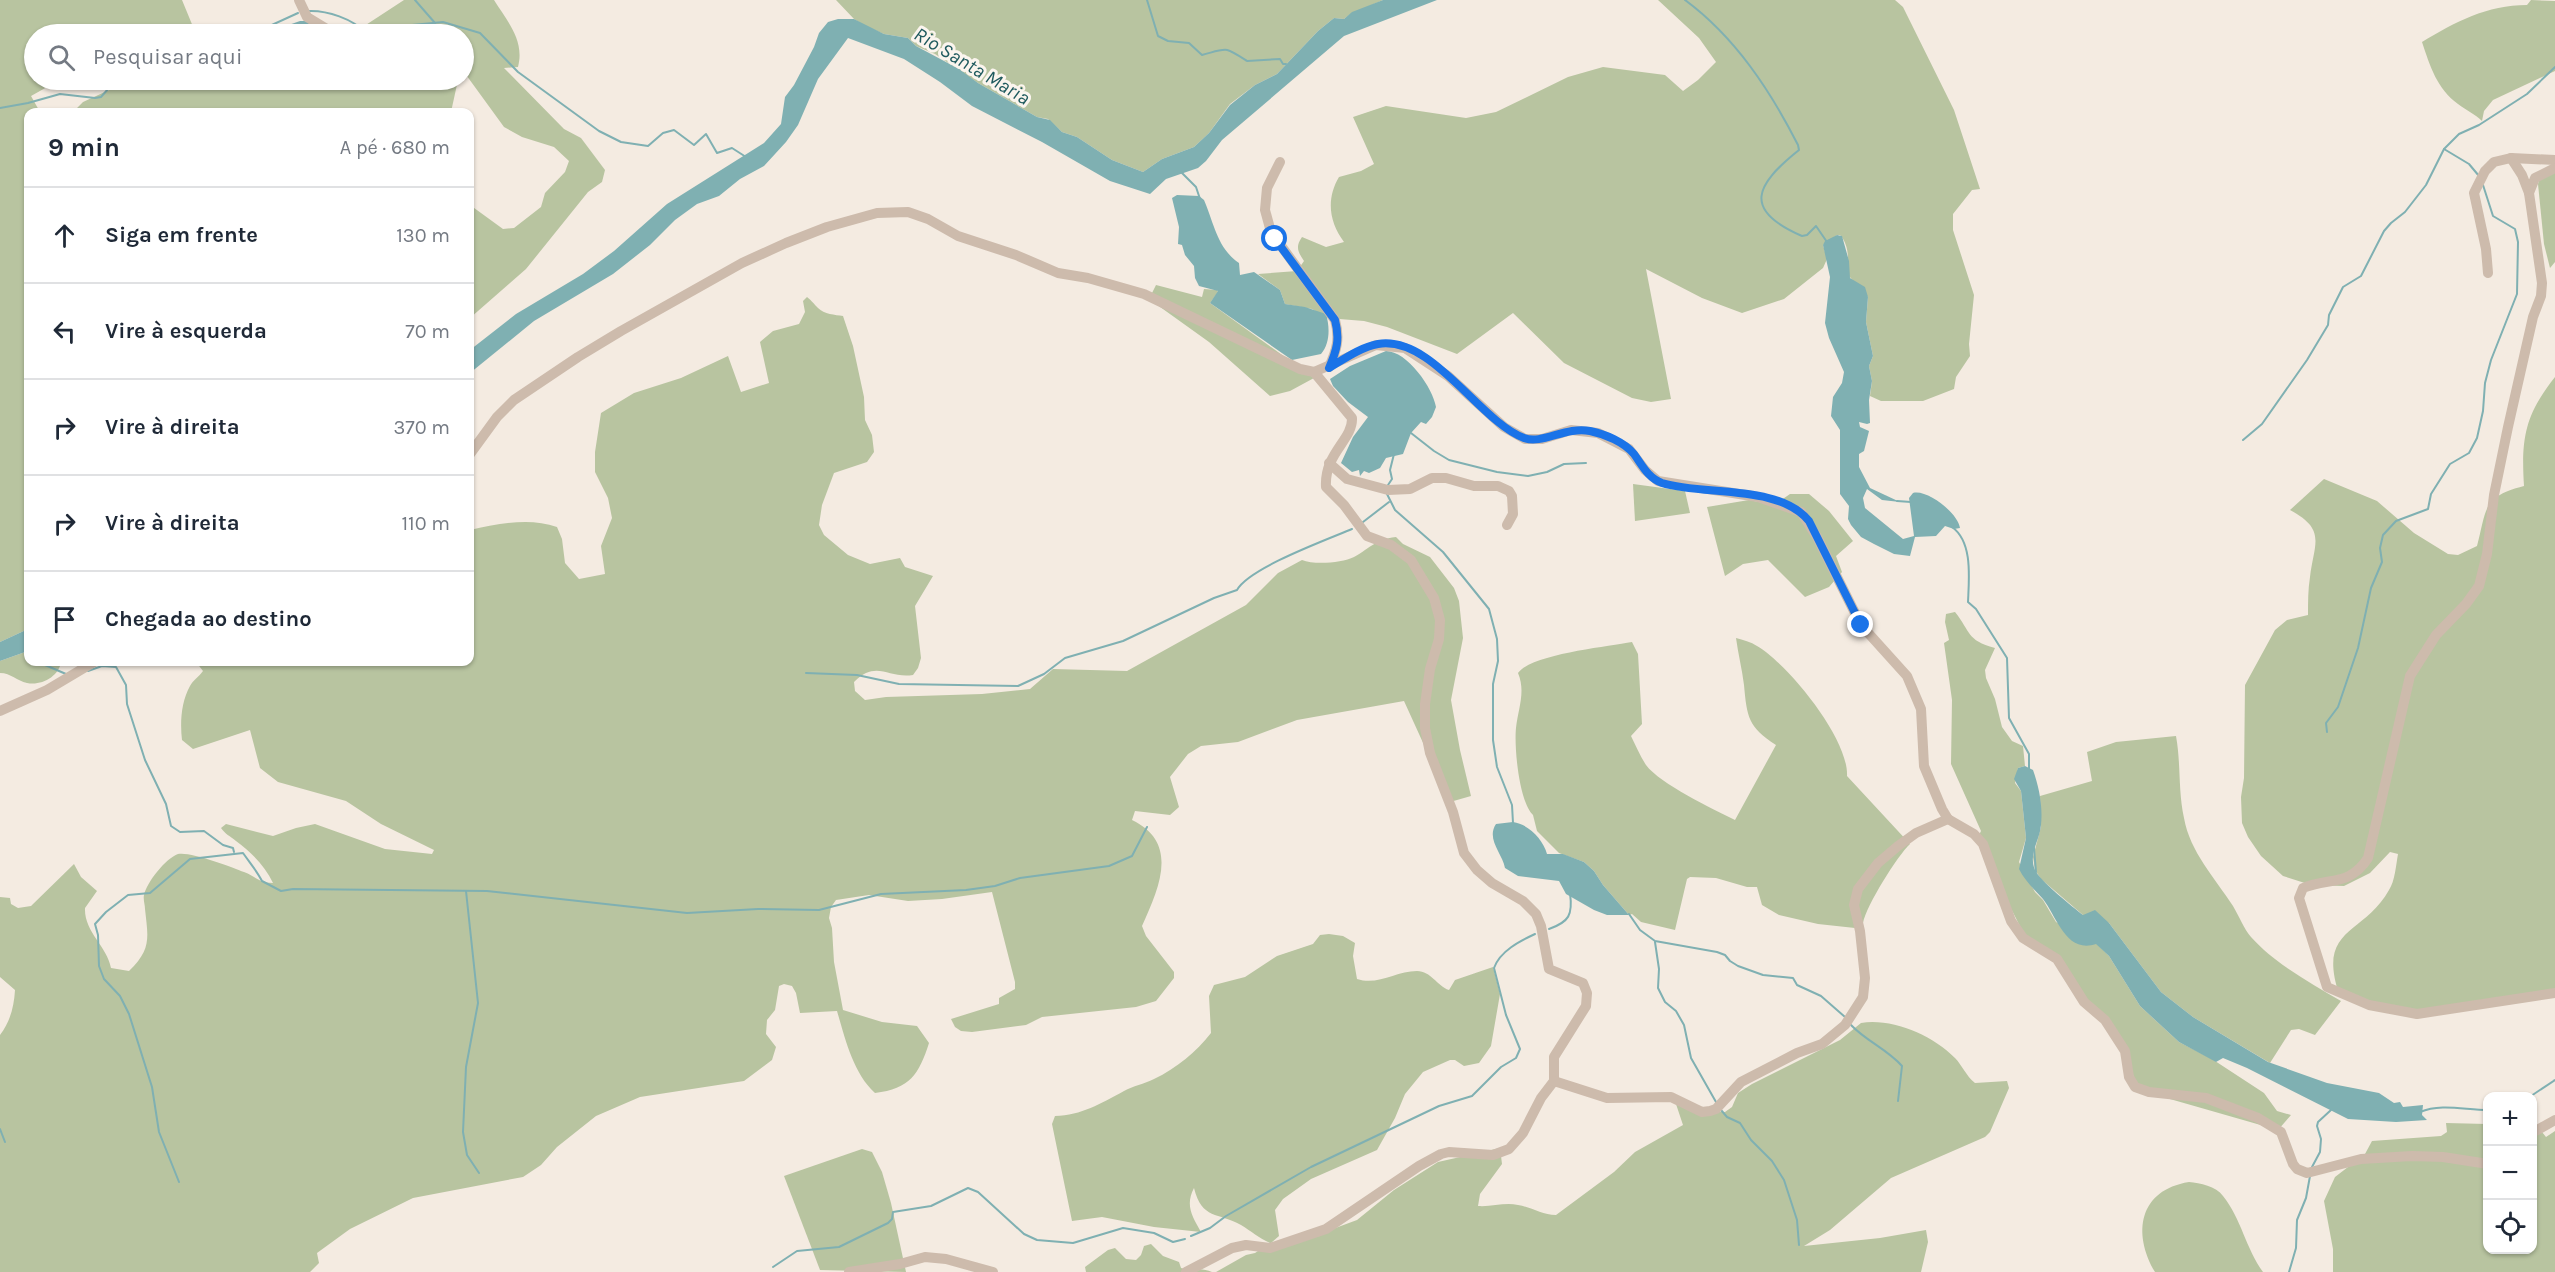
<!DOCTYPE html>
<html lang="pt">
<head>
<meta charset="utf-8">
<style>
	body { margin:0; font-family:Karla,sans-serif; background:#f2f2f3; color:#1f2937 }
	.controls { position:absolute; right:18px; bottom:18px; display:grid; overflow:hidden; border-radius:12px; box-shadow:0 2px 4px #0004 }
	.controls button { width:54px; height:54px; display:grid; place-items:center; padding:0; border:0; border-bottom:2px solid #e0e1e3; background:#fff; color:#1f2937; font:30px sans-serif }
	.stop { position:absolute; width:18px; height:18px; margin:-14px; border:4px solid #1a73e8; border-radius:50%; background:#fff }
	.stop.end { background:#1a73e8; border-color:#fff; box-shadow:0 2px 6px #0008 }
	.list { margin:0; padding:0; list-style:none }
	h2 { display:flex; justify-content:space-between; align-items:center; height:78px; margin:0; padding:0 24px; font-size:26px }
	h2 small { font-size:20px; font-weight:400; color:#747a83 }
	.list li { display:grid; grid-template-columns:39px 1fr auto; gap:18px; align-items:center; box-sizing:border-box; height:96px; padding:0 24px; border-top:2px solid #e0e1e3 }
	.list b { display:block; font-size:22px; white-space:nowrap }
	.list em { font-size:20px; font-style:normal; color:#747a83 }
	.icon { flex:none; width:33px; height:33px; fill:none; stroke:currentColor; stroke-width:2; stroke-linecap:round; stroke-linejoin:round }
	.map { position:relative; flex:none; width:2555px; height:1272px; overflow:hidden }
	.search { position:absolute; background:#fff; box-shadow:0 2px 4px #0004; left:24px; top:24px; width:450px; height:66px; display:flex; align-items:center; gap:15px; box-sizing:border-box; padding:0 21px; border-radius:33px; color:#747a83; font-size:22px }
	.panel { position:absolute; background:#fff; box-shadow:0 2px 4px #0004; left:24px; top:108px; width:450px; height:558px; border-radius:12px }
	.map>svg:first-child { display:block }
</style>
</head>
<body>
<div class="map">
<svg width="2555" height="1272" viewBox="0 0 2555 1272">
	<rect width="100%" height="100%" fill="#f4ebe1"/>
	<g fill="#b8c4a0">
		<path d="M0,0H182L196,34H34V80H84L75,82H56L31,96L40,112H28V629L0,642Z"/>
		<path d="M404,0H494C507,21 525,40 518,67L504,68L564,129L581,138L605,170L602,182L588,192L526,269L470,318V205L503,229L514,228L541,207L545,193L565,172L569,161L554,147L522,137L504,127L464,72V34H352Z"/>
		<path d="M836,0H1383L1349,15L1344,19L1334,18L1318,31L1277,74L1255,85L1230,104L1209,133L1194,147L1162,159L1143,172L1112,160L1077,137L1062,132L1048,119L1037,117L978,83L935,54L916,46L908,38L884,34L865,26L854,19Z"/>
		<path d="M1658,0H1895L1903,7L1954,110L1980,189L1972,190L1953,214V230L1974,295L1969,344L1970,356L1956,377L1954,389L1923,401H1881L1870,396L1872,381L1869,366L1873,356L1866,322L1868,297L1848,275C1848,261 1850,246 1840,235H1837L1823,245L1827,259L1823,268L1784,299L1742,313L1702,298L1646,269L1671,399L1651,402L1632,398L1564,363L1513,313L1457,354L1387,327L1364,321L1327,318L1312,309L1285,304L1280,290L1258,274L1297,271L1304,261C1298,252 1295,247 1302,237L1326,247L1344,242C1329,222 1326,199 1339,177L1361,171L1374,164L1353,117L1386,106L1466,118L1496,112L1568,77L1603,67L1665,75L1683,91L1698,80L1716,62L1699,38Z"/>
		<path d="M2531,0L2555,1V71L2493,100L2484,111L2482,121C2475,114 2466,110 2458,104C2437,89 2430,66 2422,42C2455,22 2487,5 2527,5Z"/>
		<path d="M131,80H140L159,87L205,80H458L451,112H73L83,102Z"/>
		<path d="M2555,169V262L2550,268L2544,244L2538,184L2540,177Z"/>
		<path d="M1156,285L1202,297L1204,289L1217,290L1218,292L1210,303L1314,378L1290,391L1270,396L1209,342L1149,299Z"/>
		<path d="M807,297C812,301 814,304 818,308C824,314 835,315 843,316L853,346L864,397L865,420L872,435L874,452L867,462L834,473L822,505L819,525L824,535L848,555L870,564L900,558L905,567L933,576L915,606L921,658L918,668L913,675C888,679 877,659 854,682L855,691L865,700L886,697L982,694L1030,689L1053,669L1127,671L1246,605L1278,573L1302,560C1314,565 1342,563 1354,557C1372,547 1374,540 1396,537L1403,544L1430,557L1454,588L1459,601L1463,638L1451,700L1460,750L1471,796L1450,802L1404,701L1297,720L1238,742L1201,746L1188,754L1170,777L1179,807L1170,815L1135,811L1132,820C1180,843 1159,888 1142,926L1146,936L1174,972V978L1156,1001L1136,1007L1042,1017L1026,1025L972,1032L961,1031L955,1027L951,1019L999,1004V998L1015,989V982L992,892L942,899L908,901L869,895L836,900L831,907L829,918L832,928L834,962L843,1010L882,1022L917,1026L929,1043C919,1074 910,1089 875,1093C853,1073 845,1038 837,1011L800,1013L796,993L792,986L784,984L779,986L775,1010L767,1020L766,1034L776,1047L772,1060L744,1081L640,1097L596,1116L557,1147L541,1165L523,1177L413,1198L350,1229L317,1253L319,1263L310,1272H0V1035C10,1022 14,1007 15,990L0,977V897L10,898L11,904L18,908L31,906L74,864L81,877L97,891L85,908C84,932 107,946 111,968L129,971C152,949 148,937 145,909C145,905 143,899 144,895C147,882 166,858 178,854C189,851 232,867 244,872C257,877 258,883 273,883C265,866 251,852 236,841C230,836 225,834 221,828L226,824L273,836L296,828L315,824L385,849L432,854L434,850L381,824L346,801L278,782L260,768L250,730L193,749L182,740C180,723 181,702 190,686C193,680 199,677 203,671L196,662H470V530C498,524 529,517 557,527L562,539L565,563L579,579L605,574L601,546L612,518L608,498L595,472V452L601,413L634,393L681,378L728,356L741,392L769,383L760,342L773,331L799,324L805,312L803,301Z"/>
		<path d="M2555,377V994L2412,1015L2339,994C2317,927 2363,936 2389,890C2395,881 2396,865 2398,854L2390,852L2370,873L2344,886L2311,885L2283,876L2261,856L2248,837L2242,823L2241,797L2244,778L2245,685L2275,630L2287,620L2308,615C2308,602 2308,589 2310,577C2314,543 2327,530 2290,510L2324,479L2377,501L2414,533L2448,554L2458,555L2477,546C2487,508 2482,497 2524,486C2521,438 2525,415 2555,377Z"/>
		<path d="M1633,484L1685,491L1690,513L1635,521Z"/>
		<path d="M1790,494H1809L1829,511L1853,541L1836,556L1842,572L1829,587L1805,597L1768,560L1743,564L1725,576L1707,507L1749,500L1774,505Z"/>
		<path d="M1955,612C1971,632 1966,640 1995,648L1985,670L1986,678L1995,699L2002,727L2012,741L2023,746L2025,766L2018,768L2015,783L2021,791L2026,838L2019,862L2035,892L2043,900L2056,922L2096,943L2109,956L2140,1006L2179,1042L2212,1059L2264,1093L2277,1111L2291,1115L2278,1130L2149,1093L2135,1082L2130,1063L2060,960L2024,934L2002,891L1978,837L1981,831L1951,764L1952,700L1944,643L1949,640L1945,622L1946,614Z"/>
		<path d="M1736,638C1743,640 1751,642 1757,646C1788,664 1849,739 1847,776L1910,844C1898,855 1866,906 1863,923L1855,928L1818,924L1779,915L1762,905L1757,887H1747L1716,878L1690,877L1687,879L1675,930L1641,922L1632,914L1629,915L1603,885L1594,871L1584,862L1559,853L1537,831L1533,815C1519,802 1514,747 1516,728C1518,709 1526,692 1518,673C1532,654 1606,647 1632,642L1638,654L1642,724L1631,736C1636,746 1640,756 1646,765C1660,784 1713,809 1735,820L1776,745C1748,727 1747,717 1744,685C1742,669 1738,653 1736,638Z"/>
		<path d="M28,651V662H61C59,676 42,686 27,683C17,681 11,673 0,673V661Z"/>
		<path d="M2176,736C2181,763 2178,791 2184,818C2190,852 2215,878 2233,906C2239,916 2244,929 2251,937C2275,964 2311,983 2341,1001L2315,1035L2299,1029L2291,1030L2270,1063L2193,1017L2161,992L2109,923L2083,915L2041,879L2035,870L2033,857L2041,827L2040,796L2092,781L2087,752L2116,742Z"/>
		<path d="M1329,934L1343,936L1355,943L1353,956L1357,979C1378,986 1396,971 1417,971C1431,971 1437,986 1449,990L1455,980L1493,967L1500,994L1491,1046L1479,1063L1464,1066L1455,1060H1450L1423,1072L1405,1094L1395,1118L1377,1150L1311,1179L1283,1199L1275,1210L1279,1236L1271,1243L1330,1230L1357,1220L1394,1190L1438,1162L1500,1148L1502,1164L1480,1194L1478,1206C1492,1207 1505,1202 1518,1205C1531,1207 1542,1215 1556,1215L1614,1172L1635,1152L1683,1125L1675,1101L1712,1112H1725L1732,1107L1738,1093L1752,1084L1840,1040L1861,1023C1892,1018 1932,1035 1955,1058C1962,1065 1966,1076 1975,1083L2007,1081L2009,1088L1990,1132L1985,1137L1891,1178L1830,1230L1804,1246L1880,1238L1926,1230L1928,1242L1921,1272H1216L1246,1255L1255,1253L1270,1243C1259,1238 1251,1231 1241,1225C1218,1212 1202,1220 1194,1188C1185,1205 1192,1216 1201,1232L1154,1227L1102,1217L1072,1221L1052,1124L1055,1116C1082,1115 1100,1104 1124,1091C1133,1086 1144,1084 1154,1079C1177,1068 1196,1052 1211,1033L1209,996L1214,985L1245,977L1277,956L1313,944L1320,935Z"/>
		<path d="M2533,1121L2546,1137L2555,1131V1272H2333V1249L2324,1201L2335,1177L2365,1154L2372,1141L2441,1136L2447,1132L2446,1123L2487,1124L2488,1250H2532Z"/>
		<path d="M862,1149L872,1152L882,1172L891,1203L906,1272L820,1270L784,1176Z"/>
		<path d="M2189,1182C2200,1183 2216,1186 2223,1196C2241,1218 2246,1249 2263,1272H2155C2132,1233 2139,1190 2189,1182Z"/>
		<path d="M1151,1244L1163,1256L1179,1262L1181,1268C1192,1272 1201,1267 1212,1272H1086L1085,1267L1108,1250L1115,1248L1126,1259L1136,1260L1141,1255L1144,1246Z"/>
	</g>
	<g fill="#7fb0b2">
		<path d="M1383,0H1437L1344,36L1222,140L1206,161L1198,168L1166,179L1150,194L1110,181L1042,142L972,106L940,82L904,59L848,38L818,79L798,125L786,142L764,166L740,179L719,196L697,204L675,220L650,245L613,274L534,321L470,373V350L516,314L583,274L614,251L667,204L764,143L781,124L785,97L794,85L814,47L819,33L828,22L838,19H854L884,34L908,38L916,46L959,69L978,83L1037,117L1050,120L1062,132L1077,137L1112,160L1143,172L1162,159L1194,147L1209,133L1230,105L1255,85L1277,74L1318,31L1334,18L1344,19L1352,12Z"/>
		<path d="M300,21H306L328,34H263Z"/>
		<path d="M1177,195L1199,196L1204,200C1214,223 1217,248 1239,263L1240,275L1254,272L1280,290L1285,304L1305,307L1326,314C1330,327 1330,344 1321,354L1292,360L1210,303L1218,291L1199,286L1195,278L1194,266L1185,255L1182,245L1178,244L1179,227L1172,198Z"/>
		<path d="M1837,235L1842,236L1849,261L1850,278L1865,287L1868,297L1866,322L1873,356L1869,366L1872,381L1869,400L1870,423L1867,424L1859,422L1860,427L1869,431L1864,451L1859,454V467L1870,488L1900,502L1882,500L1867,489L1863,498L1865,508L1903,539L1914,536L1909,498L1913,493C1927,489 1958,513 1960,528L1954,529L1945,526L1936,536L1915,537L1910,556L1894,554L1874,544L1861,537L1851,525L1848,519L1849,506L1840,494V430L1831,416L1833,397L1842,383L1844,372L1829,338L1825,323L1830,277L1823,245L1825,241Z"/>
		<path d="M1386,351C1407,351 1433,388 1436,407L1432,417L1426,424L1421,422L1411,433L1403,454L1386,458L1380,468L1369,473L1364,471L1360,476L1359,470L1352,472L1341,463L1353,437L1368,417L1348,402L1333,386L1330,379L1350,366Z"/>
		<path d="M28,629V651L0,661V642Z"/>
		<path d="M2025,766L2033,770C2039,787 2043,806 2041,825C2040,840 2028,854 2035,870C2039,880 2074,908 2083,915L2095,910L2109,923L2161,992L2193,1017L2268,1062L2327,1083L2379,1093L2394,1103L2400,1102L2403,1107L2423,1105L2422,1115L2427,1120L2396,1122L2348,1119L2247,1068L2223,1058L2216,1062L2179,1042L2140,1006L2109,956L2096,944C2066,954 2057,917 2043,899C2034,889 2025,881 2019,869L2026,838L2021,791L2014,779L2018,768Z"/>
		<path d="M1513,822C1528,824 1543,839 1547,854H1563L1584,862L1594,871L1603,885L1629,915H1607L1594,910L1566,894L1559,881L1518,876L1505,868C1502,853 1486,839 1496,824Z"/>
	</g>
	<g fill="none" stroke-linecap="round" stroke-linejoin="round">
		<g stroke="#7fb0b2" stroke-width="2">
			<path d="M415,0L435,23"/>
			<path d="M1147,0L1158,36L1168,41L1189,43L1202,55C1228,48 1224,46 1247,61L1280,59L1283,64H1286"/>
			<path d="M1685,0C1735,37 1770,90 1798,145L1799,150C1755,185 1742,210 1802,236L1807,235L1816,226L1827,242"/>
			<path d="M308,11C327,10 353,19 366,33L402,26L443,22L480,33L518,72L599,131L621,142L648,146L663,133L674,130L694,145L706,134L717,153L732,148L746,157"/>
			<path d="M252,34L298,13"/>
			<path d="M0,108L28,103L60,94L95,98L101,97L116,80"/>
			<path d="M2444,149L2469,164L2479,176"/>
			<path d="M1181,172L1196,187L1200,199"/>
			<path d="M1411,433L1434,451L1449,460L1497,472L1528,476L1547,472L1564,464L1586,463"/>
			<path d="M2243,440L2262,424L2307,360L2328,325L2329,315L2343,287L2361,276L2384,231L2391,223L2405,212L2426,185L2444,149L2459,134L2479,125L2527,94L2555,67"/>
			<path d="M1388,485L1392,479L1390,470L1394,454"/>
			<path d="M1387,494L1395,510L1443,552L1489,609L1497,639L1498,661L1493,684V740L1497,767L1512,805L1513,823"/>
			<path d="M1897,501L1911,502"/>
			<path d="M1363,522L1389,502"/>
			<path d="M1952,527C1973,542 1969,578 1968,602L1976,609L2007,658L2009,718L2029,754V771"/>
			<path d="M38,662L66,674"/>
			<path d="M88,671L102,666L116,667L126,685L127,704L145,760L166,804L171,826L180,832L204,831L223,845L233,848L234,852"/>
			<path d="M806,673L857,675L899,684L1018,686L1044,674L1065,658L1123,641L1214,598L1237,590C1249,568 1326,540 1352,529"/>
			<path d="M2327,732L2326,723L2338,707L2358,648L2371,588L2382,562L2380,548L2383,535L2396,521L2428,509L2431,494L2450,464L2469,453L2477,438L2483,411L2485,383L2491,360L2517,294L2518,242L2515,229L2493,216L2483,185"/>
			<path d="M2034,848L2036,872"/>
			<path d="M466,891L478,1003L466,1067L463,1132L467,1155L479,1173"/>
			<path d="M1629,914L1640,930L1655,941L1717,952L1725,955L1730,961L1738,966L1763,975L1793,978L1797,985L1821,996L1845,1017"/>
			<path d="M1549,929C1569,922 1573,915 1570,893"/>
			<path d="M1655,942L1659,969L1658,988L1665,1002L1676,1011L1684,1025L1691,1058L1716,1102"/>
			<path d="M1851,1025C1866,1041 1887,1049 1902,1066L1898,1101"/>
			<path d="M2531,1096L2555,1080"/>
			<path d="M1721,1110L1727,1117L1740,1123L1751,1140L1772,1161L1784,1180L1797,1220L1799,1245"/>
			<path d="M2420,1112C2441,1103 2465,1110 2488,1110"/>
			<path d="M0,1129L5,1142"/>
			<path d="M2312,1167L2320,1152L2321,1139L2317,1126L2318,1122L2331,1110"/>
			<path d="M179,1182L159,1132L152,1087L129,1014L120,996L104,979L99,966L98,935L95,924L106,912L128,895L150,893L190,859L243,853C250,863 257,871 262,881L281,891L293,889L487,891L687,913L758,909L819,910L881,894L966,890L995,886L1020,878L1109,866L1132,856L1147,827"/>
			<path d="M1191,1236L1210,1228L1226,1216L1311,1167L1439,1106L1472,1096L1501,1067L1516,1058L1520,1049L1506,1015L1494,968C1500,951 1520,941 1535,934"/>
			<path d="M773,1267L797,1251L839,1247L888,1223L892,1219L893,1212L931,1206L968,1188L978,1192L1024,1234L1037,1240L1073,1243L1123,1228L1154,1233L1173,1242L1185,1239"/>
			<path d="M2289,1272L2296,1248L2297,1220L2306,1198L2310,1176"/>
		</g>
		<g stroke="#cdbbac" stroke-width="10">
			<path d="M299,0L307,17L335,34"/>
			<path d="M2511,158L2555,160"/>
			<path d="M1280,162L1267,188L1265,210L1271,232L1335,320C1340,338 1337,350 1329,367"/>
			<path d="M2555,168L2535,178L2529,193L2542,283L2541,296L2533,317L2508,427L2494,495L2487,554L2479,586L2466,604L2436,635L2410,676L2368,858C2349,887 2329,877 2303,888L2299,898L2327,987L2369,1005L2417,1014L2555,993"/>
			<path d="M2488,273L2486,249L2474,193L2485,171L2494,162L2511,158L2522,175L2529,193"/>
			<path d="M1314,372L1376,345L1405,348L1448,376L1504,427L1525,439H1542L1571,430L1598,433L1629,449L1645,470L1658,481L1758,497L1801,512L1817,537L1861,625L1907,676L1921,709L1924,766L1942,809L1948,819L1974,834L1983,844L2011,921L2023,938L2057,959L2084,1002L2105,1020L2125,1051L2129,1077L2135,1087L2149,1092L2206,1098L2258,1118L2281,1132L2293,1164L2297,1169L2307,1173L2361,1159L2412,1156L2443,1157L2488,1164"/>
			<path d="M470,454L497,417L514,400L578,357L621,331L742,263L786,243L827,227L877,213L908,212L928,219L958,236L1016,255L1058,273L1088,278L1144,294L1300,369L1314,372L1352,418C1353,440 1324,453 1326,487L1344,505L1367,536L1391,545L1411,560L1434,598L1440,620L1439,639L1430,669L1425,704V728L1430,753L1453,812L1464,853L1477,870L1492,883L1523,901L1536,914L1541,926L1549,969L1583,983L1587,993L1586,1006L1554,1057V1081L1541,1098L1523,1133L1509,1149L1493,1155L1449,1152L1441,1154L1419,1166L1326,1229L1270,1248L1246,1245L1232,1248L1186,1272"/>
			<path d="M1329,463L1347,479L1388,490L1410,489L1432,478H1446L1474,486H1498L1509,491L1512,496L1513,514L1507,525"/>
			<path d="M0,711L47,690L94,662"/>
			<path d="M1554,1081L1607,1098L1671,1097L1702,1112L1710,1111L1716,1109L1741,1082L1797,1053L1822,1044L1845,1025L1863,997L1865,978L1860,931L1854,905L1858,889L1878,863L1898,846L1916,833L1948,819"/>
			<path d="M2532,1133L2555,1120"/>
			<path d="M849,1272L900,1264L925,1257L946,1259L993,1272"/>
		</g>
	</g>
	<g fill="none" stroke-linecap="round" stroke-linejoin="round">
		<path stroke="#1a73e8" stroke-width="8" d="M1275,239L1335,320C1340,339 1337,350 1329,368C1344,359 1361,347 1378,344C1432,335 1479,421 1524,438C1542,445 1566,426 1590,431C1605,434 1624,442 1634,454C1642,465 1648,478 1662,483C1704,496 1779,484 1809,521L1861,625"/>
	</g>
	<g text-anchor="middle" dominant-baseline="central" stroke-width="6" stroke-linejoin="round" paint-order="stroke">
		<g font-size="20" font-style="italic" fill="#1f5a5e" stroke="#fbf5ee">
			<text transform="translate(972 66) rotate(31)">Rio Santa Maria</text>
		</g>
	</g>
</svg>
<div class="controls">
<button>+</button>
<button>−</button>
<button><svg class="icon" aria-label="locate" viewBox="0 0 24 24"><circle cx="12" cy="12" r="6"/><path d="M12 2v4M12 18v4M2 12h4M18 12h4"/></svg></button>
</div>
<div class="stop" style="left:1275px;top:239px"></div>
<div class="stop end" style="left:1861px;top:625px"></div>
<div class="search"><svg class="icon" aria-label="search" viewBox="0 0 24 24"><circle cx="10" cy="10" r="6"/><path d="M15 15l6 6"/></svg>Pesquisar aqui</div>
<section class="panel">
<h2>9 min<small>A pé · 680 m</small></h2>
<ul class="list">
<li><svg class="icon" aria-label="ahead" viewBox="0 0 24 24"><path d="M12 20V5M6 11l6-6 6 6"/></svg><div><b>Siga em frente</b></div><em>130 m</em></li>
<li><svg class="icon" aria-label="left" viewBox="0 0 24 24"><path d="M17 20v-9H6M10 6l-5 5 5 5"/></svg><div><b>Vire à esquerda</b></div><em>70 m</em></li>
<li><svg class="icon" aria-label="right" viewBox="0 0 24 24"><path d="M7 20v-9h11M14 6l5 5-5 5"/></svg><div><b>Vire à direita</b></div><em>370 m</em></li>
<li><svg class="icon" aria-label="right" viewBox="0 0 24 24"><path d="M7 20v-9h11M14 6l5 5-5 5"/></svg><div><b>Vire à direita</b></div><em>110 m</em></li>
<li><svg class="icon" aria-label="arrive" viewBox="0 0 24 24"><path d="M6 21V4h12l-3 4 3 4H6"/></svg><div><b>Chegada ao destino</b></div></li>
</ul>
</section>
</div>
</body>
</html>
